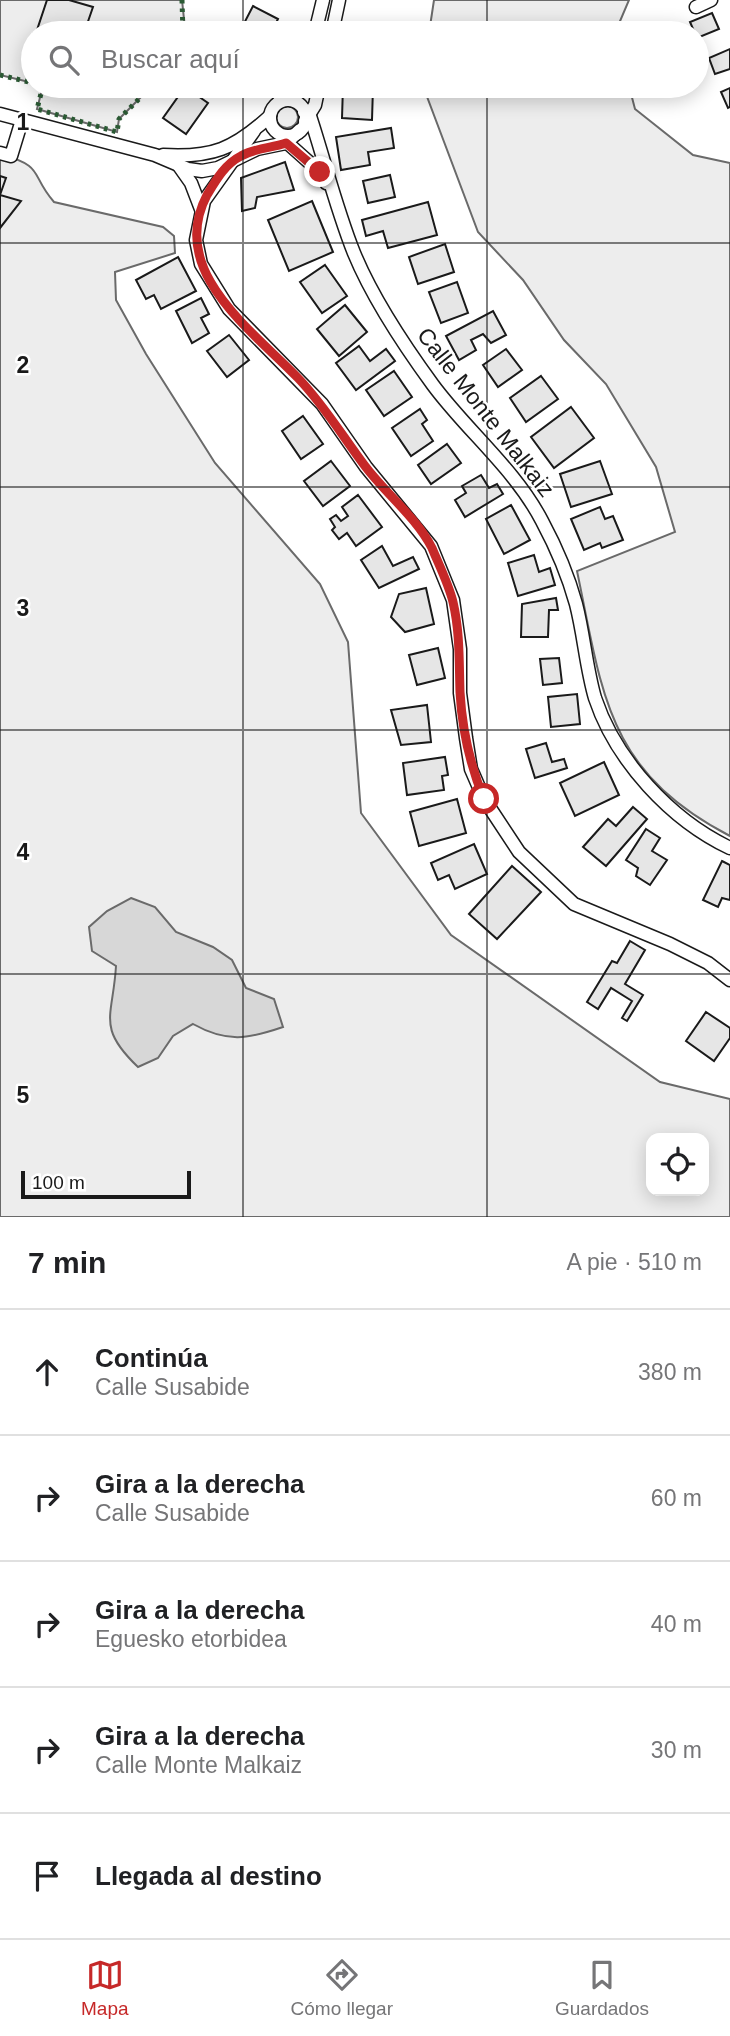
<!DOCTYPE html>
<html lang="es">
<head>
<meta charset="utf-8">
<style>
	body { margin:0; font-family:Helvetica,sans-serif; background:#f6f6f6; color:#202124 }
	.controls { position:absolute; right:21px; bottom:21px; display:grid; overflow:hidden; border-radius:14px; box-shadow:0 4px 18px #0003 }
	.controls button { width:63px; height:63px; display:grid; place-items:center; padding:0; border:0; border-bottom:2px solid #e0e0e0; background:#fff; color:#202124; font:35px sans-serif }
	.scale { position:absolute; left:21px; bottom:18px; width:170px; box-sizing:border-box; padding-left:7px; border:4px solid #1a1a1a; border-top:0; font-size:19px; line-height:24px; white-space:nowrap; color:#1a1a1a; -webkit-text-stroke:5px #fff; paint-order:stroke }
	.stop { position:absolute; width:21px; height:21px; margin:-16px; border:5px solid #c62828; border-radius:50%; background:#fff }
	.stop.end { background:#c62828; border-color:#fff; box-shadow:0 2px 7px #0008 }
	.list { margin:0; padding:0; list-style:none }
	h2 { display:flex; justify-content:space-between; align-items:center; height:91px; margin:0; padding:0 28px; font-size:30px }
	h2 small { font-size:23px; font-weight:400; color:#757577 }
	.list li { display:grid; grid-template-columns:46px 1fr auto; gap:21px; align-items:center; box-sizing:border-box; height:126px; padding:0 28px; border-top:2px solid #e0e0e0 }
	.list b { display:block; font-size:26px; white-space:nowrap }
	.list p { margin:0; font-size:23px; white-space:nowrap; color:#757577 }
	.list em { font-size:23px; font-style:normal; color:#757577 }
	.icon { flex:none; width:38px; height:38px; fill:none; stroke:currentColor; stroke-width:2; stroke-linecap:round; stroke-linejoin:round }
	.map { position:relative; flex:none; width:730px; height:1217px; overflow:hidden }
	.search { position:absolute; background:#fff; box-shadow:0 4px 18px #0003; left:21px; right:21px; top:21px; height:77px; display:flex; align-items:center; gap:18px; box-sizing:border-box; padding:0 24px; border-radius:38px; color:#757577; font-size:26px }
	.sheet { height:721px; background:#fff }
	nav { display:flex; justify-content:space-around; align-items:center; box-sizing:border-box; height:98px; border-top:2px solid #e0e0e0; background:#fff; font-size:19px; color:#757577 }
	nav a { display:grid; justify-items:center; gap:4px }
	nav .on { color:#c62828 }
	.map>svg:first-child { display:block }
</style>
</head>
<body>
<div class="map">
<svg width="730" height="1217" viewBox="0 0 730 1217">
	<rect width="100%" height="100%" fill="#fff"/>
	<g fill="#ededed" stroke="#6a6a6a" stroke-width="2" fill-rule="evenodd">
		<path d="M0,0H182L185,29L183,33H33V83L0,75Z"/>
		<path d="M434,0H629L615,33H429Z"/>
		<path d="M43,86H152L119,119L117,132L37,109Z"/>
		<path d="M423,86H629L635,109L693,155L730,163V836C606,771 603,695 577,571L675,532L656,467L606,384L564,340L523,280L478,232Z"/>
		<circle cx="287" cy="117" r="11"/>
		<path d="M0,154C46,167 29,173 54,202L163,227L174,236L175,253L115,272L116,300L146,354L215,463L320,584L348,642L361,813L451,935L660,1082L730,1099V1217H0ZM651,1138H704V1191H651Z"/>
	</g>
	<path fill="#d7d7d7" stroke="#6a6a6a" stroke-width="2" d="M131,898L155,907L176,932L213,947L232,960L246,988L274,999L283,1027C248,1039 227,1043 193,1024L173,1036L158,1058L138,1067C96,1027 113,1017 116,966L92,951L89,927L107,911Z"/>
	<g fill="#e6e6e6" stroke="#1a1a1a" stroke-width="2">
		<path d="M47,0H69L93,7L84,33H36Z"/>
		<path d="M253,6L278,19L271,33H239Z"/>
		<path d="M712,13L719,29L697,38L690,22Z"/>
		<path d="M730,49V69L715,74L709,58Z"/>
		<path d="M212,86H234L227,96Z"/>
		<path d="M343,86L373,87L372,120L342,118Z"/>
		<path d="M185,87L208,103L186,134L163,118Z"/>
		<path d="M730,88V107L728,108L721,92Z"/>
		<path d="M391,128L394,148L368,152L370,165L341,170L336,137Z"/>
		<path d="M285,162L294,190L257,197L255,208L242,211L241,178Z"/>
		<path d="M390,175L395,197L368,203L363,181Z"/>
		<path d="M0,176L6,178L0,195L21,201L0,228Z"/>
		<path d="M312,201L333,252L289,271L268,220Z"/>
		<path d="M428,202L437,235L388,248L383,231L366,236L362,220Z"/>
		<path d="M445,244L454,272L418,284L409,257Z"/>
		<path d="M178,257L196,291L161,309L154,295L146,299L136,280Z"/>
		<path d="M325,265L347,296L322,313L300,282Z"/>
		<path d="M457,282L468,313L441,323L429,292Z"/>
		<path d="M201,298L209,314L201,318L209,333L192,343L176,311Z"/>
		<path d="M345,305L367,332L339,356L317,329Z"/>
		<path d="M493,311L506,335L491,343L483,334L471,340L476,350L459,360L446,336Z"/>
		<path d="M229,335L249,360L227,377L207,351Z"/>
		<path d="M359,346L370,361L386,349L395,361L356,390L336,363Z"/>
		<path d="M506,349L522,370L498,387L483,365Z"/>
		<path d="M394,371L412,397L384,416L366,390Z"/>
		<path d="M541,376L558,399L526,422L510,398Z"/>
		<path d="M571,407L594,438L554,468L531,437Z"/>
		<path d="M420,409L427,420L422,424L433,441L411,456L392,428Z"/>
		<path d="M303,416L323,444L301,459L282,431Z"/>
		<path d="M447,444L461,463L431,484L418,465Z"/>
		<path d="M331,461L350,486L323,506L304,481Z"/>
		<path d="M600,461L612,494L571,507L560,474Z"/>
		<path d="M481,475L489,488L497,484L503,494L465,517L455,500L466,493L462,486Z"/>
		<path d="M358,495L382,527L356,546L347,533L339,539L332,530L335,527L330,519L336,515L341,521L348,516L342,507Z"/>
		<path d="M511,505L530,540L504,554L486,519Z"/>
		<path d="M600,507L605,519L613,516L623,540L602,548L600,543L584,550L571,519Z"/>
		<path d="M382,546L393,566L413,557L419,569L379,588L361,560Z"/>
		<path d="M534,555L539,572L550,568L555,585L518,596L508,563Z"/>
		<path d="M426,588L434,624L405,632L391,617L399,594Z"/>
		<path d="M556,598L558,610H549L548,637H521L522,604Z"/>
		<path d="M438,648L445,678L417,685L409,655Z"/>
		<path d="M559,658L562,683L543,685L540,659Z"/>
		<path d="M577,694L580,724L551,727L548,697Z"/>
		<path d="M427,705L431,742L401,745L391,710Z"/>
		<path d="M546,743L552,762L564,759L567,768L535,778L526,749Z"/>
		<path d="M445,757L448,775L442,776L444,790L407,795L403,763Z"/>
		<path d="M604,762L619,795L575,816L560,783Z"/>
		<path d="M457,799L466,833L419,846L410,812Z"/>
		<path d="M633,807L647,819L606,866L583,847L608,819L616,826Z"/>
		<path d="M646,829L660,838L652,851L667,860L650,885L636,876L638,868L626,860Z"/>
		<path d="M474,844L487,874L455,889L449,875L438,880L431,863Z"/>
		<path d="M722,861L730,865V900L722,898L718,907L703,900Z"/>
		<path d="M512,866L541,892L497,939L469,914Z"/>
		<path d="M630,941L645,950L625,984L643,995L627,1021L622,1018L632,1001L611,988L598,1009L587,1002L612,961L617,963Z"/>
		<path d="M706,1012L730,1028V1038L714,1061L686,1041Z"/>
	</g>
	<g fill="none" stroke-linecap="round" stroke-linejoin="round">
		<g stroke="#1a1a1a" stroke-width="15">
			<g id="minor">
				<path d="M696,7L711,0"/>
				<path d="M315,33L323,0"/>
				<path d="M332,33L339,0"/>
				<circle cx="288" cy="118" r="18"/>
				<path d="M279,102L289,86"/>
				<path d="M304,112L310,116C325,162 336,208 354,253C373,299 403,344 433,385C467,431 515,469 542,521C556,547 568,575 576,604C584,635 586,667 595,698C616,761 671,820 730,848"/>
				<path d="M0,114L155,155L188,169L202,171L218,168L257,149L286,143L300,130"/>
				<path d="M305,121L315,105L319,86"/>
				<path d="M254,131L204,201L196,240L201,264L229,309L322,404L366,467L431,546L453,600L460,649V693L466,738L471,769L484,799L519,852L574,904L670,944L708,963L730,980"/>
				<path d="M283,139L320,172L326,183"/>
				<path d="M0,153L11,156L22,120"/>
				<path d="M163,155C212,158 234,149 270,116"/>
				<path d="M179,166L191,183L201,209"/>
			</g>
		</g>
		<use href="#minor" stroke="#fff" stroke-width="12"/>
		<g stroke="#2b5a34" stroke-width="5" stroke-dasharray="3.5 5" stroke-linecap="butt">
			<path d="M182,0L183,33"/>
			<path d="M0,75L33,83"/>
			<path d="M43,86L37,109L117,132L119,119L152,86"/>
		</g>
	</g>
	<g fill="none" stroke-linecap="round" stroke-linejoin="round">
		<path stroke="#c62828" stroke-width="9" d="M320,172L286,143C272,148 255,148 241,156C225,164 216,180 207,195C167,271 252,330 298,378C324,405 343,437 365,466C386,494 416,517 432,548C439,565 449,585 453,602C460,632 459,661 460,692C462,729 470,765 484,799"/>
	</g>
	<path fill="none" stroke="#1a1a1a" stroke-width="2" stroke-opacity="0.55" d="M243,0V33M487,0V33M243,86V1217M487,86V1217M0,243H730M0,487H730M0,730H730M0,974H730"/>
	<g text-anchor="middle" dominant-baseline="central" stroke-width="5" stroke-linejoin="round" paint-order="stroke">
		<g font-size="23" fill="#1a1a1a" stroke="#fff">
			<text transform="translate(486 412) rotate(52)">Calle Monte Malkaiz</text>
		</g>
	</g>
	<g font-size="23" text-anchor="middle" font-weight="bold" fill="#1a1a1a" stroke="#fff" stroke-width="5" stroke-linejoin="round" paint-order="stroke">
		<text x="23" y="130">1</text>
		<text x="23" y="373">2</text>
		<text x="23" y="616">3</text>
		<text x="23" y="860">4</text>
		<text x="23" y="1103">5</text>
	</g>
</svg>
<div class="controls">
<button><svg class="icon" aria-label="locate" viewBox="0 0 24 24"><circle cx="12" cy="12" r="6"/><path d="M12 2v4M12 18v4M2 12h4M18 12h4"/></svg></button>
</div>
<div class="scale">100 m</div>
<div class="stop" style="left:484px;top:799px"></div>
<div class="stop end" style="left:320px;top:172px"></div>
<div class="search"><svg class="icon" aria-label="search" viewBox="0 0 24 24"><circle cx="10" cy="10" r="6"/><path d="M15 15l6 6"/></svg>Buscar aquí</div>
</div>
<section class="sheet">
<h2>7 min<small>A pie · 510 m</small></h2>
<ul class="list">
<li><svg class="icon" aria-label="ahead" viewBox="0 0 24 24"><path d="M12 20V5M6 11l6-6 6 6"/></svg><div><b>Continúa</b><p>Calle Susabide</p></div><em>380 m</em></li>
<li><svg class="icon" aria-label="right" viewBox="0 0 24 24"><path d="M7 20v-9h11M14 6l5 5-5 5"/></svg><div><b>Gira a la derecha</b><p>Calle Susabide</p></div><em>60 m</em></li>
<li><svg class="icon" aria-label="right" viewBox="0 0 24 24"><path d="M7 20v-9h11M14 6l5 5-5 5"/></svg><div><b>Gira a la derecha</b><p>Eguesko etorbidea</p></div><em>40 m</em></li>
<li><svg class="icon" aria-label="right" viewBox="0 0 24 24"><path d="M7 20v-9h11M14 6l5 5-5 5"/></svg><div><b>Gira a la derecha</b><p>Calle Monte Malkaiz</p></div><em>30 m</em></li>
<li><svg class="icon" aria-label="arrive" viewBox="0 0 24 24"><path d="M6 21V4h12l-3 4 3 4H6"/></svg><div><b>Llegada al destino</b></div></li>
</ul>
</section>
<nav>
<a class="on"><svg class="icon" aria-label="map" viewBox="0 0 24 24"><path d="M3 6l6-2 6 2 6-2v14l-6 2-6-2-6 2zM9 4v14M15 6v14"/></svg>Mapa</a>
<a><svg class="icon" aria-label="directions" viewBox="0 0 24 24"><path d="M12 3l9 9-9 9-9-9zM9 14v-3h6M13 9l2 2-2 2"/></svg>Cómo llegar</a>
<a><svg class="icon" aria-label="saved" viewBox="0 0 24 24"><path d="M7 4h10v16l-5-4-5 4z"/></svg>Guardados</a>
</nav>
</body>
</html>
